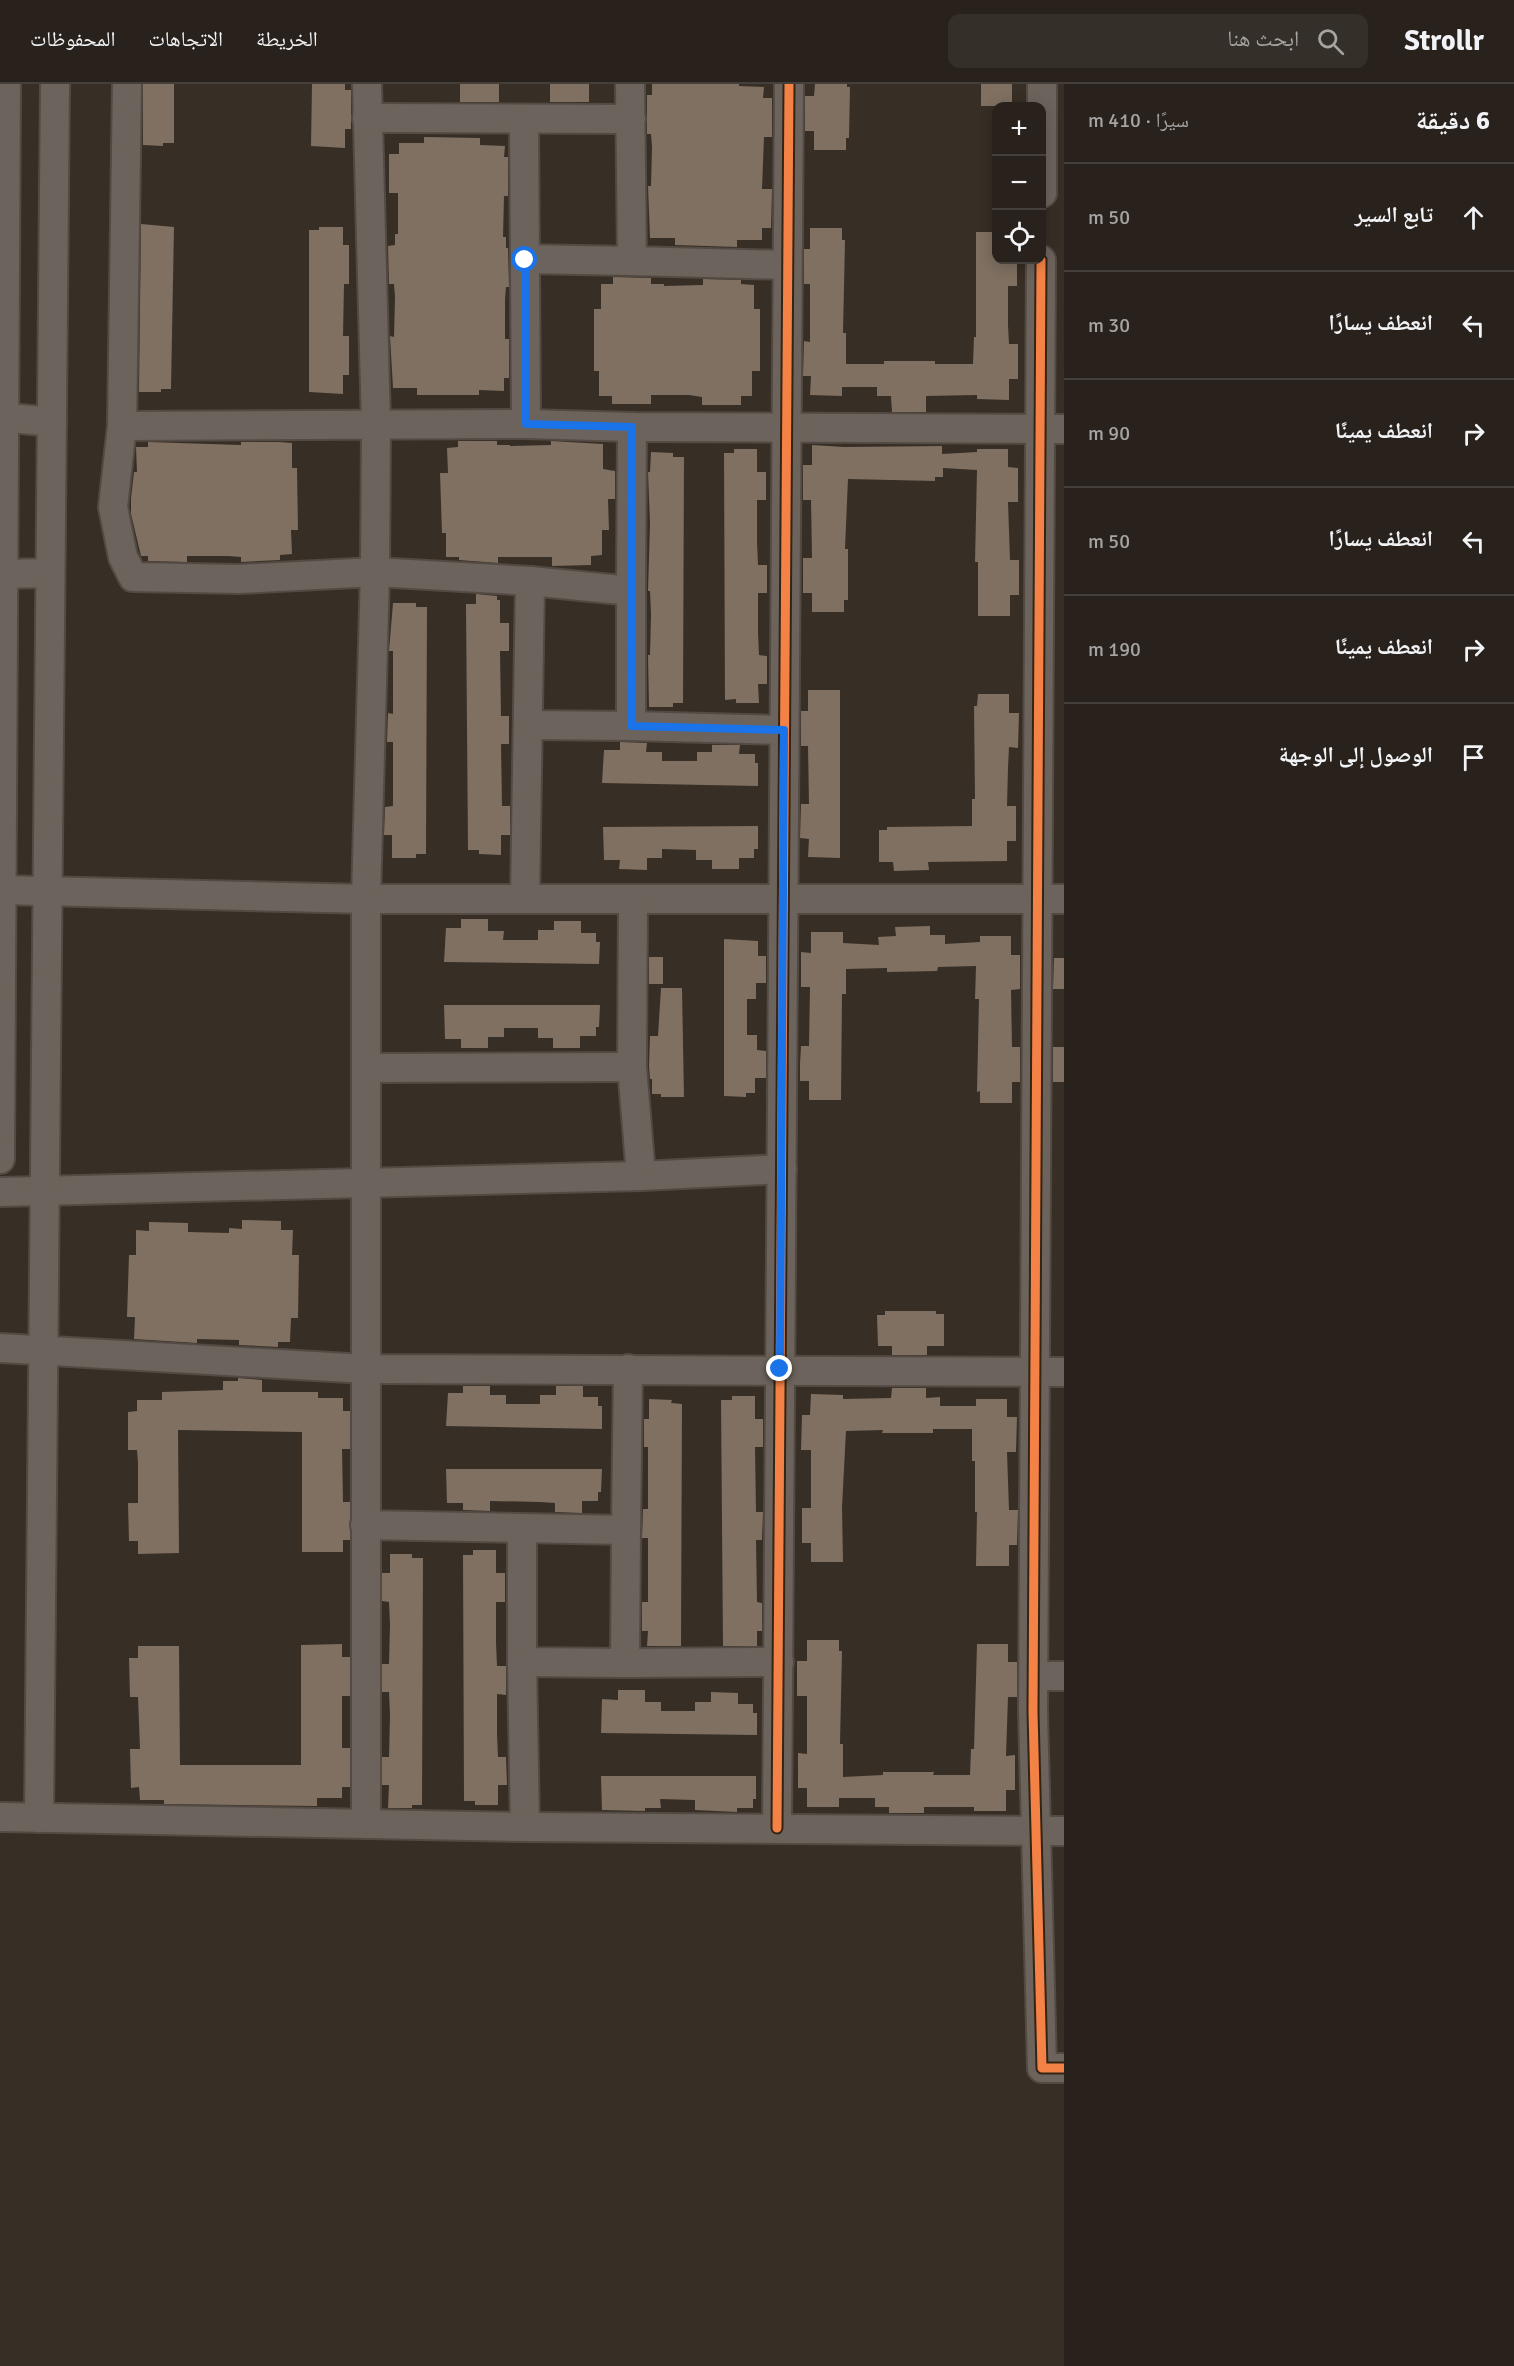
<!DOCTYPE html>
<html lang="ar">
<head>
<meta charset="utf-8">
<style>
	body { margin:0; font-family:Signika,"Noto Naskh Arabic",sans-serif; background:#352f29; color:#f1f3f6; direction:rtl }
	.controls { position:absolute; right:18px; top:18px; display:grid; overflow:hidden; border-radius:12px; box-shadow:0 3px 15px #0003 }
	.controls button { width:54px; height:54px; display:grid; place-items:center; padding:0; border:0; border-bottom:2px solid #453f3b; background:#29221c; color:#f1f3f6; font:30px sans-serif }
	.stop { position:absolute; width:18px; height:18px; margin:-14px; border:4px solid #1a73e8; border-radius:50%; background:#fff }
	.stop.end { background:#1a73e8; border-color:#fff; box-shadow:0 2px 6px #0008 }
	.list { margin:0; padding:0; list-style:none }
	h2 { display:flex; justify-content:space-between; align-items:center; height:78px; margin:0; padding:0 24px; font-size:26px }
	h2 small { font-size:20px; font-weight:400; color:#a5a4a3 }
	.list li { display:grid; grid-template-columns:39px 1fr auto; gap:18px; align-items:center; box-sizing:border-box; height:108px; padding:0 24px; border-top:2px solid #453f3b }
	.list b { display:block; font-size:22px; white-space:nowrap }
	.list em { font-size:20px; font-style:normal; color:#a5a4a3 }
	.icon { flex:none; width:33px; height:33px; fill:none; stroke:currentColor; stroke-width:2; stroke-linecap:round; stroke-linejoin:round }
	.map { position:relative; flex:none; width:1064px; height:2282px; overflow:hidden; direction:ltr }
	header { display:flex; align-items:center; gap:36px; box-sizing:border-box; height:84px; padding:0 30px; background:#29221c; border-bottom:2px solid #453f3b }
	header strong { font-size:28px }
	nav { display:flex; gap:33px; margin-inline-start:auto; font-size:21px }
	.search { width:420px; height:54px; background:#352f29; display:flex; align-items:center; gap:15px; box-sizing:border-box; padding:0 21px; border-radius:12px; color:#a5a4a3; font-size:22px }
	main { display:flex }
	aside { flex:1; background:#29221c }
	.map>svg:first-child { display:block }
</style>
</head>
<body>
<header>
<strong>Strollr</strong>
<div class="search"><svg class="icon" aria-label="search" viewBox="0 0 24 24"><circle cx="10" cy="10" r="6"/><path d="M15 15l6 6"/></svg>ابحث هنا</div>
<nav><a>الخريطة</a><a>الاتجاهات</a><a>المحفوظات</a></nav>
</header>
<main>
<aside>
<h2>6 دقيقة<small>سيرًا · 410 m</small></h2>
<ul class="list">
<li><svg class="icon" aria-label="ahead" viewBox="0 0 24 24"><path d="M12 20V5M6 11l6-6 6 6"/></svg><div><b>تابع السير</b></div><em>50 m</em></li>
<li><svg class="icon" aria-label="left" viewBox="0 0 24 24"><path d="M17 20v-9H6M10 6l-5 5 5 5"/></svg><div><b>انعطف يسارًا</b></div><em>30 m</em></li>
<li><svg class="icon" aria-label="right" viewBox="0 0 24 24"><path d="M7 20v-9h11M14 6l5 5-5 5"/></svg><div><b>انعطف يمينًا</b></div><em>90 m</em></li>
<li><svg class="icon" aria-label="left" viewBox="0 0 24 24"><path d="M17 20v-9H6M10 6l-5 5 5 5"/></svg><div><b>انعطف يسارًا</b></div><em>50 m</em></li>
<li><svg class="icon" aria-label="right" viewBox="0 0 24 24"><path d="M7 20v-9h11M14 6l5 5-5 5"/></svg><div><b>انعطف يمينًا</b></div><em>190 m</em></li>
<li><svg class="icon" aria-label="arrive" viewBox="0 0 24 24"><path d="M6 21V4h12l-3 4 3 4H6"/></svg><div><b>الوصول إلى الوجهة</b></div></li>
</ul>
</aside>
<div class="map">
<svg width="1064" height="2282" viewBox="0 0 1064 2282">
	<rect width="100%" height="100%" fill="#372e25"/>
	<g fill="#7f7061">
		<path d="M143,0H174V59H163V62L143,61Z"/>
		<path d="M312,0H345V6H351V45H345V64L311,62Z"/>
		<rect x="460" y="0" width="39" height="18"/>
		<rect x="550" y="0" width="39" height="18"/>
		<path d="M652,0H739V2L764,3L763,14H772V53H764L762,105H772L771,144H762V156H737V163L675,161V154H650L648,102H651L652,63L651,50H647V11H652Z"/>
		<path d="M815,0H847V3H850L849,54H846V66H814V47H805V12H814Z"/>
		<rect x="981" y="0" width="31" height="22"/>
		<path d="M424,53L480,54V61L505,62L504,73H508V112H504L503,153H506V164H508L509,203H506L505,216V255H509V294H504V307L479,306V311H417V304H393L390,252L394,253L395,213L394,200H389L388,162L395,161V150H398V109H389V70H399V59H424Z"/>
		<path d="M141,140L174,143L171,305H161V308H139Z"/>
		<path d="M319,143H343V161H349V200H344L343,252H349V291H343V310L309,308V146H319Z"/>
		<path d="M810,144H842V156H845L843,249H846V280H884V277H935V280H973L974,253H976V148H996V176H1017V202H1008V241L1009,260H1018V295H1009V316L977,315V311L926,312V328H892L891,312H877V303H842V312L810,311L811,292H803L804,257L810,258V200H804V165H810Z"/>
		<path d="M613,193L651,194V200H664V202L703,201V195L741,196V200L754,201V225H760V287H752V312H741V321H702V313L689,311H651V320H612V312H599V287H594V225H601V200H613Z"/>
		<path d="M458,357H497V361H510V362L551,361V357L603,360V385L615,387V415H608L609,446H602V471L591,472V481L552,482V473H498V479L459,476V473H446V449H442L440,389H448L447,364L458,363Z"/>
		<path d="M148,358L241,361V358H279L292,359V384H297L298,446H291L292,470L280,471V476L241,478V473L228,472H187V478L148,477V472H141L131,430V414L134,388H137L136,363H148Z"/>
		<path d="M812,361L844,363L942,362V370L977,368V365H1008V383L1018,384V418H1008L1010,476H1019V511H1010V532H978V478H975L977,386L943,384V393H935V397L848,395L845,465H848V516H844V528H812V509H803V474H812L811,416H803V381H812Z"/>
		<path d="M734,365H757V388H766V416H757V458L758,481H767V509H758V549L759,571L767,572V600H758L759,619H736V615L725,616L724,369H734Z"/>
		<path d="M651,368L673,369V373H684L683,619H673V623H649L648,571H650L651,530L650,507H648L650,439L648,388H650Z"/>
		<path d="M476,510L497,512V516H500V539H509V567H500L501,632H509V660H501L502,722H510V751H501V771L479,770V766H468L466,520H476Z"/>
		<path d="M393,519H416V523H427L426,770H416V774H392V751H384L385,723L393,722V658H387L388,629L393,630V567H389Z"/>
		<path d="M808,606H840V774L808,773L809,755L800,754L801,720H809L808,662H801V627H808Z"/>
		<path d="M978,610H1009V629H1019L1018,664L1009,663L1008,684L1007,722H1016V757H1007V777L928,778L929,786L894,787L893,778H879V746H887V743L972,742V715H975L974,622H977Z"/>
		<path d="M620,658L647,659L646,668H662V677H697V668H712V661H740L739,670H755V679H758V702L602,699L604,666H620Z"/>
		<path d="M758,742V765H754V774H739V785H712V776H696V766L662,765V774H647V786L619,785L620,776H604L603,743Z"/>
		<path d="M461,835H488V847H504L503,856H538V846H554V837H581V849H596V858H600L599,880L444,878L446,844H461Z"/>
		<path d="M930,842V851H945V860L980,858V852H1011V871H1020V905L1011,906L1012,963H1020V998H1012V1019H980V1007L977,1008L979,915H975L976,882L938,883L937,887L887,888V884L846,885V910H842L841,1016H809V997H800V980L801,962H809L810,903H801V868L811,869V848H843V859L879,861L878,853L896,852L895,843Z"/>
		<path d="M724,855L758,857V872H766V899H756V915H747V951H757V966L766,967V994H755V1009H746V1013L724,1012Z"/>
		<rect x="649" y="873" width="14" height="27"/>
		<path d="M1054,874H1064V905H1053Z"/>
		<path d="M661,904H682L684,1013H661V1010H652V995H650L649,982L650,952H658Z"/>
		<path d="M444,921H600L599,943H596V952H580V964H553V954H538V944H504V953H488V964H461V955H445Z"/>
		<rect x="1053" y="963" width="11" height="35"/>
		<path d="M242,1136L281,1137V1146H293L292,1171H299L298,1234H291L290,1258H278V1263L239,1261V1256L197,1255V1259L134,1255L135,1233H127L129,1171H136V1146L149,1147V1138L188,1139V1148L229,1149V1144L242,1145Z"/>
		<path d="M885,1227H936V1230H944V1262H927V1271H892V1262H878L877,1231H885Z"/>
		<path d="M238,1294L262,1296V1308H318V1314H343V1327H350V1365H342L343,1418H350V1456H343V1468H302V1348L178,1346L179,1469L138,1470V1457H129L128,1419H138V1379L137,1366H128V1328L137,1327V1316H162V1308L223,1306V1297H238Z"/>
		<path d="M463,1302H490V1311H506V1320H540V1311H556V1302H583V1313H598V1322H602V1345L446,1342L448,1309H463Z"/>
		<path d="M892,1304H926V1314L940,1313V1322H976V1315H1007V1333H1017L1016,1368H1007L1009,1426H1018L1017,1461H1009V1482H976L977,1428H975V1377H972V1345H933V1349H882L883,1346L846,1347L842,1423L843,1478H811V1459H802V1424H811V1366H801L802,1331H810L811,1310L843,1311V1315L891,1314Z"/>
		<path d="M732,1312H755V1335H763V1363H755L756,1428H763L762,1456H756L757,1518L762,1519V1547H757V1562H723L721,1316H732Z"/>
		<path d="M649,1315L672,1316L671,1319L682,1320L681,1562H647L648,1547H642V1518H648V1454H642L643,1425H648V1363H644V1335H649Z"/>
		<path d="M446,1385H602L601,1408H598V1417H582V1429L555,1428V1419L540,1418L490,1417V1427L463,1426V1419H447Z"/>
		<path d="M473,1466H496V1489H505V1518H496V1559L497,1582H506V1611L497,1610V1650L498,1673H506L507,1701H498V1721H475V1717H464L463,1471H473Z"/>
		<path d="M390,1470H412V1474H423L422,1721H412V1724H388L389,1701H382V1673H389L390,1631L389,1608H382V1580H389L390,1541L389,1518L382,1517V1489H390Z"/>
		<path d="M807,1556H839V1567H842L840,1660H843V1693L883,1691V1688H934L933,1691H970L971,1665H974L977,1560H1008V1578H1017V1613H1008L1006,1672L1015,1671V1706H1006V1727H974V1723H924V1729H889V1723H875V1714H839V1723H807V1704H798V1669L807,1670V1612H797V1577H807Z"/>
		<path d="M342,1560V1573H350V1612H342V1664H350V1703H342V1714H317V1722L164,1720V1716H140L139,1703L131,1704L130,1665H140L138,1613H130L129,1574H138V1562H179L180,1681H301V1561Z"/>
		<path d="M618,1606H645V1618H661V1627H695V1618H711V1608L738,1609V1620H753V1629H757V1651L601,1649L602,1615L618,1616Z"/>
		<path d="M601,1692H756V1715H753V1724H737V1728L695,1726V1716L660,1715L661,1724H645V1727L602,1726Z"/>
	</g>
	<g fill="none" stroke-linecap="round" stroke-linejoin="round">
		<g stroke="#534b43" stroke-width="32">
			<g id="minor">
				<path d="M127,0L122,342L113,423L123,473L133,493L239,495L375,488L530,497L525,815"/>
				<path d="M630,0L632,177L787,181"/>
				<path d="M367,34L631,35"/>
				<path d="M524,35L526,340"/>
				<path d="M1042,109V0"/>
				<path d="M525,175L632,177"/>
				<path d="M1041,176L1033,1628L1042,1984H1064"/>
				<path d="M0,333L52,338"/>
				<path d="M122,342L526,340L632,343L1064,345"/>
				<path d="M0,490L50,489"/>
				<path d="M631,507L632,343"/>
				<path d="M528,641L631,642V507L530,497"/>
				<path d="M631,642L784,646"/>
				<path d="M0,806L366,815H1064"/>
				<path d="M633,815L632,983L641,1092L782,1085"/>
				<path d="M366,984L632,983"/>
				<path d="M0,1075C4,717 2,358 6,0"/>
				<path d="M0,1108L641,1092"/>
				<path d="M0,1264L366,1285L1064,1288"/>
				<path d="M365,1441L626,1446L628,1285"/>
				<path d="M522,1444V1578L625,1579L626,1446"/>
				<path d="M522,1578L525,1743"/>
				<path d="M625,1579L779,1578"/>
				<path d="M1034,1592H1064"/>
				<path d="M0,1733L525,1743L1064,1747"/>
				<path d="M39,1734L55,0"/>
				<path d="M366,1740V815L375,488L376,341L367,0"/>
				<path d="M777,1744L789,0"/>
			</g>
		</g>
		<use href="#minor" stroke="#6c645c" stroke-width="28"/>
		<g stroke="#342414" stroke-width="13">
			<g id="cycleway">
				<path d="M1041,176L1033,1628L1042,1984H1064"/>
				<path d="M777,1744L789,0"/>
			</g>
		</g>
		<use href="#cycleway" stroke="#f48246" stroke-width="9"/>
	</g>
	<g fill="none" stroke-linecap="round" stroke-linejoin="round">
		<path stroke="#1a73e8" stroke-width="8" d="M525,176L526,340L632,343L631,642L784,646L780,1285"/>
	</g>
</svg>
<div class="controls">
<button>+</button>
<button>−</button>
<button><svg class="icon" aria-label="locate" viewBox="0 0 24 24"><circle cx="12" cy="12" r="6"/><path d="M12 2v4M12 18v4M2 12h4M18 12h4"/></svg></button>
</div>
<div class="stop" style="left:525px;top:176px"></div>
<div class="stop end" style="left:780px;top:1285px"></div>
</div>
</main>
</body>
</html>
